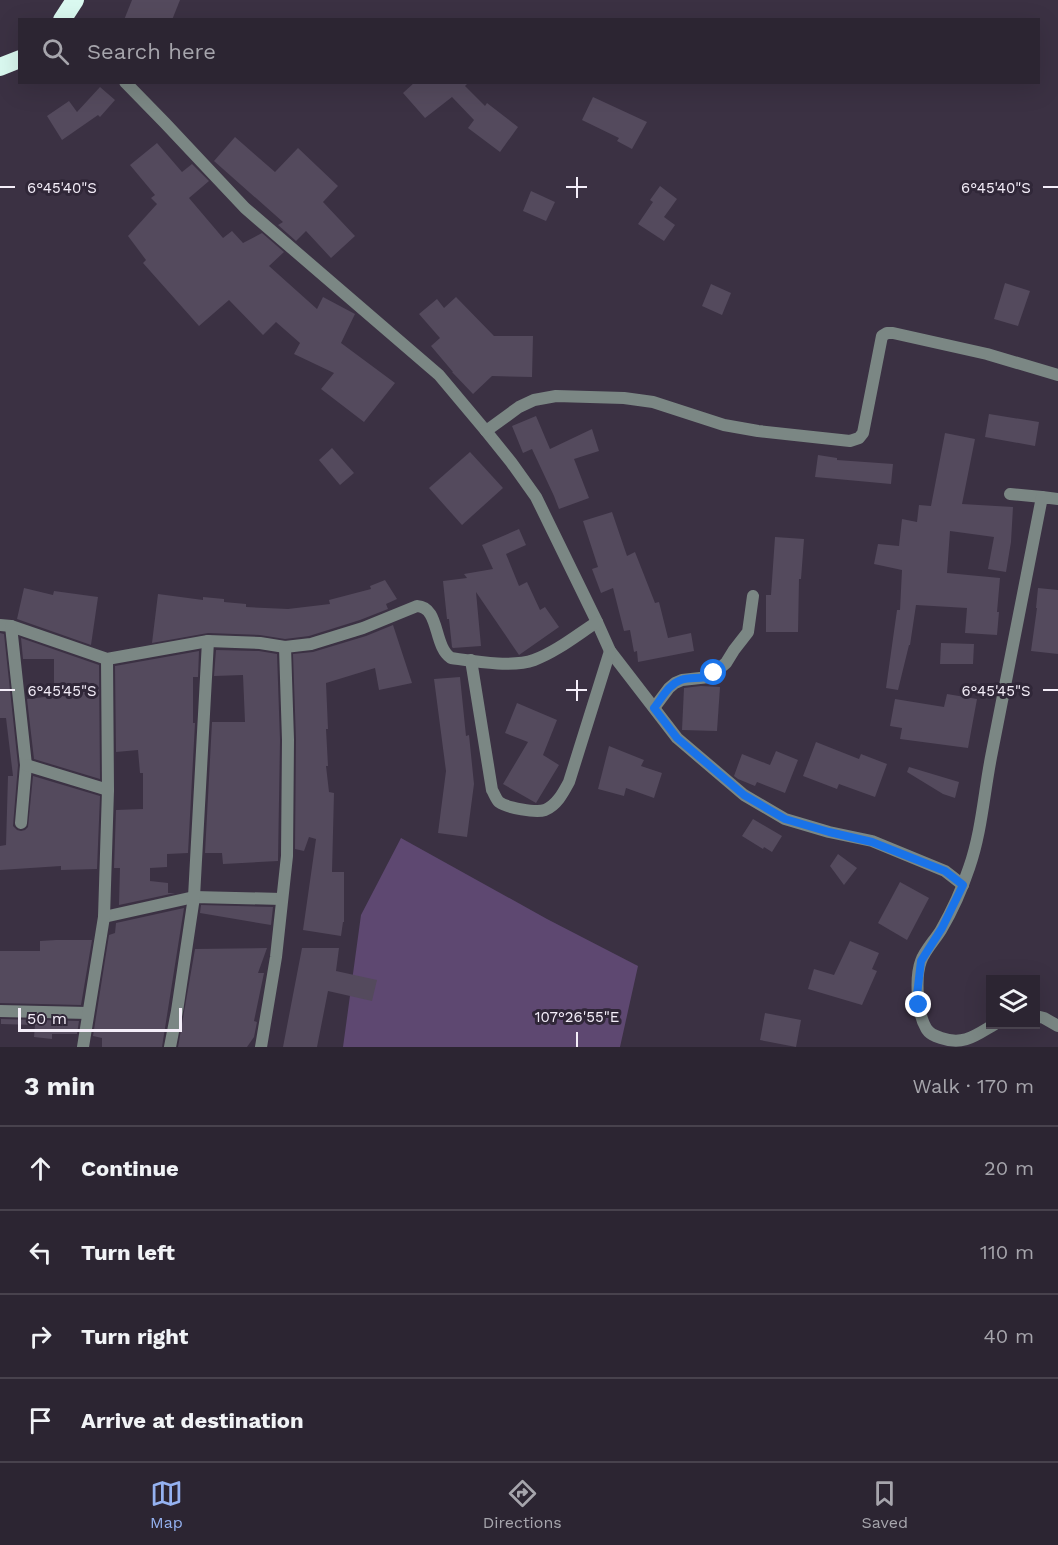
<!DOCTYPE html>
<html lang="en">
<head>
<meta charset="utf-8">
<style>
	body { margin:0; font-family:"Work Sans",sans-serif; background:#38313e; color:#f1f3f6 }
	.controls { position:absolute; right:18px; bottom:18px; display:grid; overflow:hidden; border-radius:0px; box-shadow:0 6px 24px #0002 }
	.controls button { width:54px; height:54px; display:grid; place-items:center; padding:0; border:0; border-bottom:2px solid #48424d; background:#2c2532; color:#f1f3f6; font:30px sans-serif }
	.scale { position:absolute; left:18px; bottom:15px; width:164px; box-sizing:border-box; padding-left:6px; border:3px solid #f4eef9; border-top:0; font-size:16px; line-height:21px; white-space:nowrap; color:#f4eef9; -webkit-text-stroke:4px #302738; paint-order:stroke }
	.stop { position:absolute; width:18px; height:18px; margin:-14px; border:4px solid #1a73e8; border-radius:50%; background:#fff }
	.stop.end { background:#1a73e8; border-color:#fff; box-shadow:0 2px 6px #0008 }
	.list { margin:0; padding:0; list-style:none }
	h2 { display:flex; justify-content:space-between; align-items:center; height:78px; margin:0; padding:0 24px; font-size:26px }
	h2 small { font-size:20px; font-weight:400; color:#a6a5ac }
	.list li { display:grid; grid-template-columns:39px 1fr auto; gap:18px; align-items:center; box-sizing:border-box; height:84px; padding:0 24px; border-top:2px solid #48424d }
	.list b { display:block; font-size:22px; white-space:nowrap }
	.list em { font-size:20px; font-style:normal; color:#a6a5ac }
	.icon { flex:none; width:33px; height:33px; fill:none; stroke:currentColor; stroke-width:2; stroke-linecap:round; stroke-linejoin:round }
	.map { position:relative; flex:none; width:1058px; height:1047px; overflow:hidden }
	.search { position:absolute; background:#2c2532; box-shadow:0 6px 24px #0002; left:18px; right:18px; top:18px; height:66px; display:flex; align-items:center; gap:15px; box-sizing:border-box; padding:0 21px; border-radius:0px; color:#a6a5ac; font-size:22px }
	.sheet { height:414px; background:#2c2532 }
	nav { display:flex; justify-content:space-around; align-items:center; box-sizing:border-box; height:84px; border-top:2px solid #48424d; background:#2c2532; font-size:16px; color:#a6a5ac }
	nav a { display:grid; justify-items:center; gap:3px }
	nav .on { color:#95b2f1 }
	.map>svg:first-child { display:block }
</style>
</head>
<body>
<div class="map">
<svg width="1058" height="1047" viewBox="0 0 1058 1047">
	<rect width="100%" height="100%" fill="#3b3143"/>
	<path fill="#5e4871" d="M401,838L547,919L638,966L620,1047H343L361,915Z"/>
	<g fill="#544a5d">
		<path d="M132,0H180L172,20H124Z"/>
		<path d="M415,82H469L465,86L485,106L487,103L518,127L500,152L468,128L474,120L452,97L425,118L403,93Z"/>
		<path d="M100,87L115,100L100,117L98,115L62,140L47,116L69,101L77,112Z"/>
		<path d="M593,97L647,122L632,149L617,141L619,138L582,120Z"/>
		<path d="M235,137L275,172L298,148L338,186L323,202L355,236L331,258L306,231L296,241L278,225L283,222L214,161Z"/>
		<path d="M157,143L182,172L192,164L209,181L189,198L223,238L232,231L243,243L262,233L284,252L269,266L317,309L323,297L355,314L341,343L395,383L364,422L321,389L334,373L294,354L300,343L276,322L263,335L229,300L199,326L143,263L146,260L128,236L157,204L151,198L155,195L130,165Z"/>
		<path d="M660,186L677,199L664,217L675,225L664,241L638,224L653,202L650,200Z"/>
		<path d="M531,191L555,202L546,221L523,211Z"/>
		<path d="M1005,283L1030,291L1018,326L994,319Z"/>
		<path d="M711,284L731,293L722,315L702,306Z"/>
		<path d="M456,297L494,336H533L532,377L492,376L473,394L452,372H453L431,346L440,338L419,314L437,299L444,308Z"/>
		<path d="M989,414L1039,422L1035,446L985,437Z"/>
		<path d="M536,416L550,449L592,429L599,451L574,459L589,498L559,509L554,496L532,449L523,453L512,426Z"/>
		<path d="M945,433L975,439L962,504L1013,507L1011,542L1006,572L988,569L994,537L950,531L947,573L1000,578L997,612H999L997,635L965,633L967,608L916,605L910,645H909L898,690L886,688L897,610H900L902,570L874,564L878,544L899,546L902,519L917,522L919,505L931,506Z"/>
		<path d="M332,448L354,473L340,485L319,460Z"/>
		<path d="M470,452L503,488L462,525L429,488Z"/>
		<path d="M818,455L837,458V460L893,464L891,484L815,477Z"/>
		<path d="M612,512L627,556L635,552L655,603L659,602L668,638L691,633L694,651L638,662L637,651L634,652L630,630L624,631L613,588L601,593L592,569L598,567L583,521Z"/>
		<path d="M519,529L526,545L506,554L519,586L527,582L540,610L545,607L559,627L519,655L476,592L481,646L453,648L452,647L449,619H447L443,581L467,578L464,574L493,569L482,545Z"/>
		<path d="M775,537L804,539L801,579H799L798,632H766V595H771Z"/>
		<path d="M385,580L397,599L386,604L388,609L360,620L309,636L285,639L260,635L208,633L152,643L158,594L203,600V597L224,599V602L246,604V607L288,609L330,604L329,600L371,589L370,586Z"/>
		<path d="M24,588L53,595L54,591L98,597L91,645L17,619Z"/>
		<path d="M1038,588L1058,590V654L1031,651L1037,608H1036Z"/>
		<path d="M393,625L412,683L379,690L375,668L326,683L328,729H326L328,766H326L329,792L334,793L332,872H344V922H343L341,936L303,930L316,839L309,837L304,851L295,849L296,740L293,654L313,652L366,636Z"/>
		<path d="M0,633L4,634L18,765L13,826L17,830L21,831L25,830L28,827L33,776L100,796L97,869L61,870V866L0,870V846L6,845L8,776H13L6,718H0Z"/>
		<path d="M21,638L99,665L100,779L34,759L27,699L54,696V659H23Z"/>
		<path d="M941,643L974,644L973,664H940Z"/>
		<path d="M216,650L259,651L277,654L280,740L278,861L223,864L222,853H205L212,722H245L243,675L214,676Z"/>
		<path d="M199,651L198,677H193V723H195L188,853L167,854V867L150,868V881L168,883V893H175L119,905L120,868H114L116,810L143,809V773H140L138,750L116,752L115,666Z"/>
		<path d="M460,677L466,736L469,735L474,784L467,837L438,833L446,771L434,679Z"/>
		<path d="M701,686L720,687L717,731L682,730L684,688Z"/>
		<path d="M947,694L977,699L968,748L900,739L902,728L890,726L895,699L944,707Z"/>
		<path d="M517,703L557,720L543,755L559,765L536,803L503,784L528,742L505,733Z"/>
		<path d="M816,742L859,759L861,754L887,764L875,797L839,784L837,789L803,776Z"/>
		<path d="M609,746L644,760L641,766L662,773L654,798L626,788L624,796L598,789Z"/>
		<path d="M776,751L798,760L785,793L757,782L755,786L738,779L734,776L742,754L770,765Z"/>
		<path d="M909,767L959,782L955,798L943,794L907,772Z"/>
		<path d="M753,819L782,836L772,852L764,847L763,849L742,836Z"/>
		<path d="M838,854L857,868L844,885L830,866Z"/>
		<path d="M900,882L929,898L907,940L878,923Z"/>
		<path d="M201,905L273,907L271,925L200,913Z"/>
		<path d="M184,908L162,1047H102V1038L93,1036L109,935L115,933L116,923Z"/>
		<path d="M56,940H92L81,1005L0,1003V951H40V941Z"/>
		<path d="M850,941L879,953L872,969L877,971L862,1005L808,989L814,969L834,975Z"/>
		<path d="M267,948L258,973H264L254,1021L257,1022L254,1037L247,1047H178L195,949Z"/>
		<path d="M302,948H339L336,971L377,980L372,1001L328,991L317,1047H283Z"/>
		<path d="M765,1013L801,1020L796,1047L760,1040Z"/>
		<path d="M1,1019L79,1021L77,1034H52V1039L34,1037L35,1025L1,1024Z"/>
	</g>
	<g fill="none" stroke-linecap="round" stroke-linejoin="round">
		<g stroke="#7b8784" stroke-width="12">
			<path d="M125,82L165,123L245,208L439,375L486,431L511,462L536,497L597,622L610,651L677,738L744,795L785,819L829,832L872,841L945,871L963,885"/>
			<path d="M486,431L519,407L534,400L556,396L624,398L653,402L724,425L758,431L850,441L859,438L863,433L882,336L887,333H893L987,354L1058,375"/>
			<path d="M1010,494L1042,497"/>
			<path d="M0,625L11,626L107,659L208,641L260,643L285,647L311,644L363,628L417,606C440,607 433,646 451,658C473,661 512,668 534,660C556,652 577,635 597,622"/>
			<path d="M11,626L26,765L21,823"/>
			<path d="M471,660L492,790C494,793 496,799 499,802C507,808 536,813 545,810C557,805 563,793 569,782L610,651"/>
			<path d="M654,708L669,688L675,683L682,680L709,677L726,663L734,650L748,632L753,596"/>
			<path d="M26,765L108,790"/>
			<path d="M104,917L194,897L282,899"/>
			<path d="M0,1011L88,1013"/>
			<path d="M1036,1016L1044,1018L1058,1026"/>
			<path d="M995,1024C976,1035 964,1046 941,1038C935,1036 929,1034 926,1028C917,1013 915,977 921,961C925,950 935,940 941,930C952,911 962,889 969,868C982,831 984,791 992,752C1009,667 1025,582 1042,497L1058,499"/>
			<path d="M83,1047L104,917L108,790L107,659"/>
			<path d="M170,1047L177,1011L194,897L208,641"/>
			<path d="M261,1047L276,957L287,856L288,740L285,647"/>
		</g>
		<g stroke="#daf9f0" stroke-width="18">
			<path d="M62,20L75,0"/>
			<path d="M0,67L20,59"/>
		</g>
	</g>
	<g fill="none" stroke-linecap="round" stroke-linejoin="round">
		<path stroke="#1a73e8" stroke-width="8" d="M714,673C703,681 693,676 681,680C669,684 662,698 654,708L677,738L744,795L785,819L829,832L872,842L945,871L963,885L942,928L921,961L917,995L919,1005"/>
	</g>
	<path fill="none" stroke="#f4eef9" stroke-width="2" d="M577,177V198M0,187H15M566,187H587M1043,187H1058M577,680V701M0,690H15M566,690H587M1043,690H1058M577,1032V1047"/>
	<g font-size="15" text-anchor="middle" fill="#f4eef9" stroke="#302738" stroke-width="6" stroke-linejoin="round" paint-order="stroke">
		<text x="62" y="193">6°45'40"S</text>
		<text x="996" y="193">6°45'40"S</text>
		<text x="62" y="696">6°45'45"S</text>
		<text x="996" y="696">6°45'45"S</text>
		<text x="577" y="1022">107°26'55"E</text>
	</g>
</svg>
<div class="controls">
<button><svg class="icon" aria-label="layers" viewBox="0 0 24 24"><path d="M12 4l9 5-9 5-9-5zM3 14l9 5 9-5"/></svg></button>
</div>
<div class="scale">50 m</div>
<div class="stop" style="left:714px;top:673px"></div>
<div class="stop end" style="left:919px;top:1005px"></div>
<div class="search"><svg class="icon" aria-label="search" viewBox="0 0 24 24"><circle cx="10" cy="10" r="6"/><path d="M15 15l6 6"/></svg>Search here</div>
</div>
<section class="sheet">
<h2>3 min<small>Walk · 170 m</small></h2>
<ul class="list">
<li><svg class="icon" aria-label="ahead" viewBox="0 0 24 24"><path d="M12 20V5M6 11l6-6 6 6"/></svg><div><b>Continue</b></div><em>20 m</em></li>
<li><svg class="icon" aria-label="left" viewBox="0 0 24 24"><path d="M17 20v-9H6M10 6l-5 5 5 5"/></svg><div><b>Turn left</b></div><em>110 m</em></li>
<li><svg class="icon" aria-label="right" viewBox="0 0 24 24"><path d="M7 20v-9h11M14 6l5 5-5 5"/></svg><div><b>Turn right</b></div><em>40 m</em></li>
<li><svg class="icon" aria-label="arrive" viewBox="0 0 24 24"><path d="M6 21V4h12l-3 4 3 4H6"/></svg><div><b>Arrive at destination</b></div></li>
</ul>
</section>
<nav>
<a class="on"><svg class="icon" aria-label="map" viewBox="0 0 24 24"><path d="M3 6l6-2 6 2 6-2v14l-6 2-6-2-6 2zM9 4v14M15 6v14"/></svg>Map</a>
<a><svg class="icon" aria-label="directions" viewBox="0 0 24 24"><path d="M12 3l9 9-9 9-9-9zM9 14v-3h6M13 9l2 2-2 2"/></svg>Directions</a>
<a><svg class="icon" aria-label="saved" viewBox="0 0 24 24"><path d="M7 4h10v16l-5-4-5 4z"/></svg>Saved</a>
</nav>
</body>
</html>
